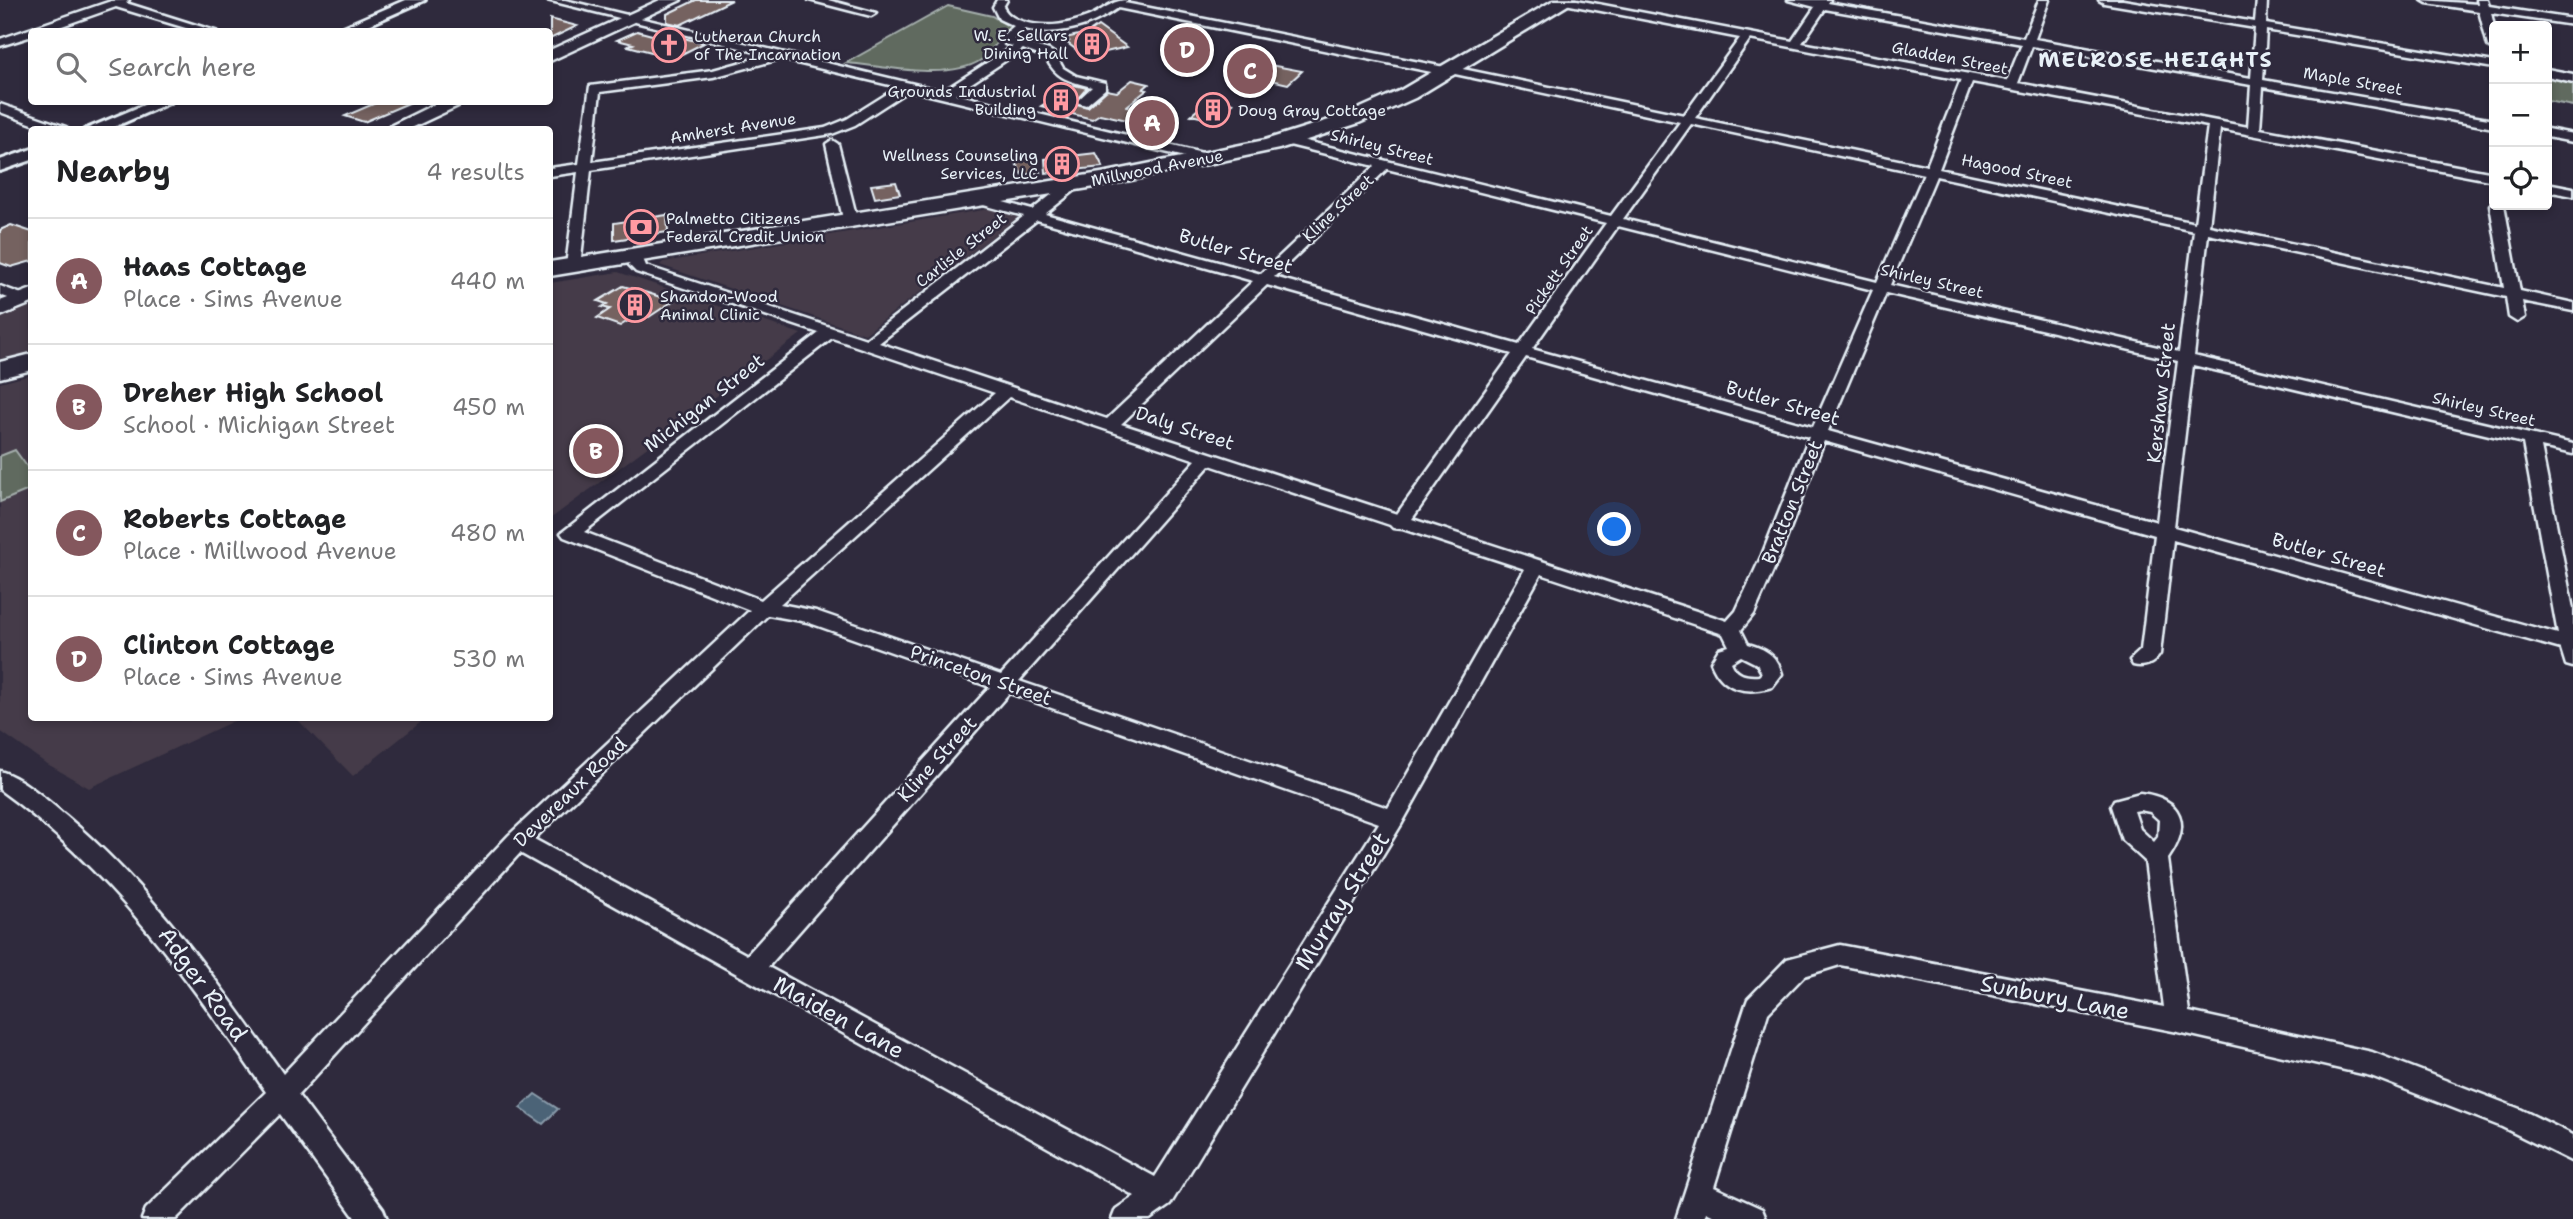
<!DOCTYPE html>
<html lang="en">
<head>
<meta charset="utf-8">
<style>
	body { margin:0; font-family:"Shantell Sans",sans-serif; background:#f6f6f6; color:#202124 }
	.controls { position:absolute; right:21px; top:21px; display:grid; overflow:hidden; border-radius:7px; box-shadow:0 4px 10px #0003 }
	.controls button { width:63px; height:63px; display:grid; place-items:center; padding:0; border:0; border-bottom:2px solid #e0e0e0; background:#fff; color:#202124; font:35px sans-serif }
	.you { position:absolute; left:1615px; top:530px; width:24px; height:24px; margin:-18px; border:5px solid #fff; border-radius:50%; background:#1a73e8; box-shadow:0 0 0 10px #1a73e833 }
	.badge { display:grid; place-items:center; width:46px; height:46px; border-radius:50%; background:#84575d; color:#fff; font-size:23px; font-weight:700 }
	.pin { position:absolute; translate:-50% -50%; border:4px solid #fff; box-shadow:0 2px 7px #0006 }
	.list { margin:0; padding:0; list-style:none }
	h2 { display:flex; justify-content:space-between; align-items:center; height:91px; margin:0; padding:0 28px; font-size:30px }
	h2 small { font-size:23px; font-weight:400; color:#757577 }
	.list li { display:grid; grid-template-columns:46px 1fr auto; gap:21px; align-items:center; box-sizing:border-box; height:126px; padding:0 28px; border-top:2px solid #e0e0e0 }
	.list b { display:block; font-size:26px; white-space:nowrap }
	.list p { margin:0; font-size:23px; white-space:nowrap; color:#757577 }
	.list em { font-size:23px; font-style:normal; color:#757577 }
	.icon { flex:none; width:38px; height:38px; fill:none; stroke:currentColor; stroke-width:2; stroke-linecap:round; stroke-linejoin:round }
	.map { position:relative; flex:none; width:2573px; height:1219px; overflow:hidden }
	.search { position:absolute; background:#fff; box-shadow:0 4px 10px #0003; left:28px; top:28px; width:525px; height:77px; display:flex; align-items:center; gap:18px; box-sizing:border-box; padding:0 24px; border-radius:7px; color:#757577; font-size:26px }
	.panel { position:absolute; background:#fff; box-shadow:0 4px 10px #0003; left:28px; top:126px; width:525px; height:595px; border-radius:7px }
	.map>svg:first-child { display:block }
</style>
</head>
<body>
<div class="map">
<svg width="2573" height="1219" viewBox="0 0 2573 1219">
	<rect width="100%" height="100%" fill="#2f2a3d"/>
	<filter id="ink" filterUnits="userSpaceOnUse"><feTurbulence type="fractalNoise" baseFrequency=".0143" numOctaves="2"/><feDisplacementMap in="SourceGraphic" scale="14" xChannelSelector="R" yChannelSelector="G"/><feConvolveMatrix kernelMatrix="1 2 1 2 8 2 1 2 1" color-interpolation-filters="sRGB"/></filter>
	<g filter="url(#ink)">
		<g fill="#443b48">
			<path d="M989,209L1018,217L865,334L660,265L663,262Z"/>
			<path d="M618,272L801,334L550,519V283Z"/>
			<path d="M31,303V352L0,359V317Z"/>
			<path d="M31,375L32,718H240L89,788L44,762L0,731V383Z"/>
			<path d="M296,718H426L353,776Z"/>
		</g>
		<g fill="#616b5f" stroke="#a4aeac" stroke-width="2">
			<path d="M948,6L992,16L1011,28C999,36 992,53 981,60C949,81 885,66 846,63Z"/>
			<path d="M2547,78L2573,82V106L2547,101Z"/>
			<path d="M15,450L31,472V489L0,502V456Z"/>
		</g>
		<path fill="#4c6377" stroke="#8a9cab" stroke-width="2" d="M535,1094L558,1109L543,1124L520,1108Z"/>
		<g fill="#756261" stroke="#e8f1f8" stroke-width="2">
			<path d="M696,0H732L680,25L667,22V14Z"/>
			<path d="M550,19L577,26L550,39Z"/>
			<path d="M1098,26L1127,47L1093,55L1088,52L1082,54L1066,42L1069,41L1065,38L1088,33Z"/>
			<path d="M637,31L667,39V34L704,43L682,54L667,56L628,46L633,44L617,40Z"/>
			<path d="M1188,44L1206,48L1188,61L1170,57Z"/>
			<path d="M1244,60L1302,71L1288,84L1232,71Z"/>
			<path d="M1132,80L1149,84L1143,89L1147,90L1127,106L1172,116L1159,127L1100,114L1092,119L1041,106L1074,85L1087,88L1074,103L1088,107L1107,90L1117,92Z"/>
			<path d="M1216,99L1233,103L1213,120L1191,115L1205,103L1210,104Z"/>
			<path d="M378,102H411L364,122L345,116Z"/>
			<path d="M1096,153L1103,167L1046,173L1045,159Z"/>
			<path d="M1033,158L1040,172L1022,175L1015,161Z"/>
			<path d="M896,182L900,194L875,198L871,185Z"/>
			<path d="M667,215L668,232L614,240V223Z"/>
			<path d="M11,225L32,232V261L11,267L0,263V230Z"/>
			<path d="M623,286L651,294L673,301L649,317L639,314L620,326L597,318L610,309L602,307L607,304L598,301Z"/>
		</g>
		<g fill="none" stroke-linecap="round" stroke-linejoin="round">
			<g stroke="#e8f1f8" stroke-width="5">
				<g id="minor">
					<path d="M129,0L126,3L218,32H199L116,7L45,32H32V36L0,46V39L111,1Z"/>
					<path d="M547,0H565L943,91L1013,46L1005,44L1002,36L1014,26L999,19L993,7L997,0H1007L1003,7C1008,16 1015,19 1024,22C1047,29 1073,24 1094,14C1107,7 1114,0 1128,0L1125,3L1449,68L1453,67L1684,115L1740,38L1565,4L1560,0H1577L1792,41L1815,7L1788,0H1830L1828,3L2024,38L2039,0H2049L2035,39L2251,78L2255,28L2104,3L2099,0H2123L2255,22L2257,0H2267L2266,24L2494,62V68L2266,30L2263,80L2494,120V128L2263,87L2260,129L2494,173V181L2220,129L2209,226L2504,288L2490,205L2494,202V205H2504L2520,291L2573,303V311L2522,301L2525,317L2517,322L2509,317L2506,297L2208,234L2194,356L2573,444V454L2541,447L2573,609V667L2566,665L2561,649L2173,540L2160,654C2154,664 2144,668 2133,665L2130,660L2141,650L2155,535L1824,441L1780,555L1754,614L1741,630L1748,644C1765,649 1777,655 1782,674L1772,687C1745,695 1722,690 1711,662L1719,649L1729,646L1723,634L1541,574L1401,825L1170,1205L1150,1219H1112L1116,1209L1135,1196L520,853L298,1095L383,1209L387,1219H356L280,1114L176,1219H142L146,1209L266,1092C187,978 114,872 0,790V771C23,778 47,800 66,816C153,889 218,982 283,1074L509,835L750,610L564,537L561,533L819,333L636,272L629,265L631,254H641L646,266L866,339L1024,216L976,203V197L981,196L1032,210L1069,181H1079V187L1045,214L1261,274L1375,166L1281,143V137L1285,136L1611,216L1680,122L1455,74L1451,76L1118,8C1091,27 1057,37 1025,29L1014,37V40L1049,50L1055,54L1063,68L1076,76L1105,83V89L1086,105L1076,102L1092,87C1070,81 1057,80 1046,58L1023,49L955,94L1215,156V162L1210,163L909,90L855,125L832,134L591,170L580,266L573,270L566,266L578,172L550,176V168L579,164L590,86L713,70L768,55ZM1825,9L2022,44L2007,81L1802,43ZM1750,39L1961,80L1927,166L1695,118ZM2032,46L2251,85L2248,127L2018,83ZM780,59L898,87L847,119L825,128L592,162L600,92L713,77ZM1972,82L2208,126L2195,223L1939,169ZM1691,124L1924,174L1877,282L1623,219ZM1387,169L1606,223L1519,345L1274,277ZM1936,176L2194,231L2179,352L1890,285ZM1037,220L1253,281L1107,419L879,343ZM1618,226L1873,290L1813,427L1532,349ZM1267,285L1512,354L1397,514L1121,424ZM1886,293L2178,361L2157,522L1828,431ZM832,338L995,393L761,600L584,532ZM1526,357L1809,437L1762,555L1736,611L1727,621L1412,519ZM2193,365L2523,443L2558,634L2174,527ZM1009,397L1196,460L1001,675L816,611L780,604ZM1210,465L1390,525L1393,528L1403,529L1525,569L1388,808L1019,681ZM768,615L807,622L990,687L747,955L534,839ZM1741,656L1757,664L1762,673L1759,676C1746,677 1736,675 1731,662ZM1009,693L1379,823L1155,1177L768,967Z"/>
					<path d="M809,0H828L876,13L871,16Z"/>
					<path d="M2422,0L2478,4L2477,0H2487L2489,6L2573,19V25L2491,13L2494,26V49L2488,46L2479,11L2427,3Z"/>
					<path d="M2547,69L2573,74V82L2547,76Z"/>
					<path d="M0,104L66,127L68,130H49L0,112Z"/>
					<path d="M2547,129L2573,134V142L2547,137Z"/>
					<path d="M832,140L838,144L858,223L851,227L844,223L826,144Z"/>
					<path d="M2547,183L2573,188V196L2547,191Z"/>
					<path d="M0,286L27,296L29,299L22,303L0,295Z"/>
					<path d="M2140,793C2183,798 2192,825 2168,859L2189,1012L2372,1052L2520,1109L2573,1135V1162L2502,1127L2371,1076L2178,1032L1840,965L1804,976L1768,1013L1714,1187L1762,1209L1766,1219H1721L1706,1212L1704,1219H1676L1745,1007L1748,999L1787,959L1840,945L2164,1007L2145,861L2122,840L2111,806L2114,800ZM2140,810L2150,812L2159,820L2158,837L2154,842L2140,829L2134,811Z"/>
				</g>
			</g>
			<g stroke="#e8f1f8" stroke-width="6">
				<g id="tertiary">
					<path d="M406,0H425L353,32H332Z"/>
					<path d="M151,102H171L107,130H84Z"/>
					<path d="M32,149V160L0,171V160Z"/>
				</g>
			</g>
			<g stroke="#e8f1f8" stroke-width="5">
				<g id="secondary">
					<path d="M660,0H681L550,61V50Z"/>
					<path d="M439,102H461L458,106L407,130H382Z"/>
					<path d="M32,289V303L0,316V301Z"/>
				</g>
			</g>
			<g stroke="#e8f1f8" stroke-width="5">
				<g id="primary">
					<path d="M1554,0H1576L1415,98L1359,123L1279,149L1107,185L550,276V262L1107,172L1265,140L1345,115L1401,90Z"/>
					<path d="M32,354V370L0,378V362Z"/>
				</g>
			</g>
			<use href="#minor" fill="#2f2a3d" fill-rule="evenodd"/>
			<use href="#tertiary" fill="#2f2a3d" fill-rule="evenodd"/>
			<use href="#secondary" fill="#2f2a3d" fill-rule="evenodd"/>
			<use href="#primary" fill="#2f2a3d" fill-rule="evenodd"/>
		</g>
	</g>
	<defs>
		<g id="building-ring" transform="scale(1.75)"><circle r="9.5" fill="#2f2a3d" stroke="#ff9aa2" stroke-width="1.5"/><path d="M-4-6H4V6H1V3H-1V6H-4ZM-2.5-4.3h1.7v1.8h-1.7ZM.8-4.3h1.7v1.8H.8ZM-2.5-1h1.7V.8h-1.7ZM.8-1h1.7V.8H.8Z" fill="#ff9aa2"/></g>
		<g id="church-ring" transform="scale(1.75)"><circle r="9.5" fill="#2f2a3d" stroke="#ff9aa2" stroke-width="1.5"/><path d="M-1.2-6h2.4v3.5h3.3v2.4h-3.3V6h-2.4V-.1h-3.3v-2.4h3.3Z" fill="#ff9aa2"/></g>
		<g id="bank-ring" transform="scale(1.75)"><circle r="9.5" fill="#2f2a3d" stroke="#ff9aa2" stroke-width="1.5"/><path d="M-6-4H6V4H-6ZM0-2.3a2.3 2.3 0 1 0 0 4.6a2.3 2.3 0 1 0 0-4.6Z" fill="#ff9aa2"/></g>
	</defs>
	<g fill-rule="evenodd">
		<use href="#building-ring" x="1092" y="44"/>
		<use href="#church-ring" x="669" y="45"/>
		<use href="#building-ring" x="1061" y="100"/>
		<use href="#building-ring" x="1213" y="110"/>
		<use href="#building-ring" x="1062" y="164"/>
		<use href="#bank-ring" x="641" y="227"/>
		<use href="#building-ring" x="635" y="305"/>
	</g>
	<g text-anchor="middle" dominant-baseline="central" stroke-width="5" stroke-linejoin="round" paint-order="stroke">
		<g font-size="16" fill="#e8f1f8" stroke="#2f2a3d" text-anchor="start">
			<text x="1068" y="35" text-anchor="end">W. E. Sellars<tspan x="1068" dy="18">Dining Hall</tspan></text>
			<text x="694" y="36">Lutheran Church<tspan x="694" dy="18">of The Incarnation</tspan></text>
			<text x="1036" y="91" text-anchor="end">Grounds Industrial<tspan x="1036" dy="18">Building</tspan></text>
			<text x="1238" y="110">Doug Gray Cottage</text>
			<text x="1038" y="155" text-anchor="end">Wellness Counseling<tspan x="1038" dy="18">Services, LLC</tspan></text>
			<text x="666" y="218">Palmetto Citizens<tspan x="666" dy="18">Federal Credit Union</tspan></text>
			<text x="660" y="296">Shandon-Wood<tspan x="660" dy="18">Animal Clinic</tspan></text>
		</g>
		<g font-size="16" fill="#e8f1f8" stroke="#2f2a3d">
			<text transform="translate(1950 58) rotate(11)">Gladden Street</text>
			<text transform="translate(2353 81) rotate(10)">Maple Street</text>
			<text transform="translate(733 128) rotate(-9)">Amherst Avenue</text>
			<text transform="translate(1382 147) rotate(14)">Shirley Street</text>
			<text transform="translate(1157 168) rotate(-11)">Millwood Avenue</text>
			<text transform="translate(2017 171) rotate(12)">Hagood Street</text>
			<text transform="translate(1338 208) rotate(-43)">Kline Street</text>
			<text transform="translate(961 250) rotate(-38)">Carlisle Street</text>
			<text transform="translate(1559 270) rotate(-55)">Pickett Street</text>
			<text transform="translate(1932 281) rotate(13)">Shirley Street</text>
			<text transform="translate(2484 409) rotate(13)">Shirley Street</text>
		</g>
		<g font-size="19" fill="#e8f1f8" stroke="#2f2a3d">
			<text transform="translate(1236 251) rotate(16)">Butler Street</text>
			<text transform="translate(2161 393) rotate(-84)">Kershaw Street</text>
			<text transform="translate(704 403) rotate(-38)">Michigan Street</text>
			<text transform="translate(1783 403) rotate(16)">Butler Street</text>
			<text transform="translate(1185 428) rotate(18)">Daly Street</text>
			<text transform="translate(1792 502) rotate(-68)">Bratton Street</text>
			<text transform="translate(2329 555) rotate(16)">Butler Street</text>
			<text transform="translate(981 675) rotate(19)">Princeton Street</text>
			<text transform="translate(937 759) rotate(-48)">Kline Street</text>
			<text transform="translate(570 792) rotate(-44)">Devereaux Road</text>
		</g>
		<g font-size="21" font-weight="bold" letter-spacing="2" fill="#e8f1f8" stroke="#2f2a3d">
			<text x="2156" y="60">MELROSE HEIGHTS</text>
		</g>
		<g font-size="23" fill="#e8f1f8" stroke="#2f2a3d">
			<text transform="translate(1342 901) rotate(-58)">Murray Street</text>
			<text transform="translate(203 984) rotate(54)">Adger Road</text>
			<text transform="translate(2055 997) rotate(11)">Sunbury Lane</text>
			<text transform="translate(839 1017) rotate(29)">Maiden Lane</text>
		</g>
	</g>
</svg>
<div class="controls">
<button>+</button>
<button>−</button>
<button><svg class="icon" aria-label="locate" viewBox="0 0 24 24"><circle cx="12" cy="12" r="6"/><path d="M12 2v4M12 18v4M2 12h4M18 12h4"/></svg></button>
</div>
<div class="you"></div>
<div class="pin badge" style="left:1152px;top:123px">A</div>
<div class="pin badge" style="left:596px;top:451px">B</div>
<div class="pin badge" style="left:1250px;top:71px">C</div>
<div class="pin badge" style="left:1187px;top:50px">D</div>
<div class="search"><svg class="icon" aria-label="search" viewBox="0 0 24 24"><circle cx="10" cy="10" r="6"/><path d="M15 15l6 6"/></svg>Search here</div>
<section class="panel">
<h2>Nearby<small>4 results</small></h2>
<ul class="list">
<li><span class="badge">A</span><div><b>Haas Cottage</b><p>Place · Sims Avenue</p></div><em>440 m</em></li>
<li><span class="badge">B</span><div><b>Dreher High School</b><p>School · Michigan Street</p></div><em>450 m</em></li>
<li><span class="badge">C</span><div><b>Roberts Cottage</b><p>Place · Millwood Avenue</p></div><em>480 m</em></li>
<li><span class="badge">D</span><div><b>Clinton Cottage</b><p>Place · Sims Avenue</p></div><em>530 m</em></li>
</ul>
</section>
</div>
</body>
</html>
